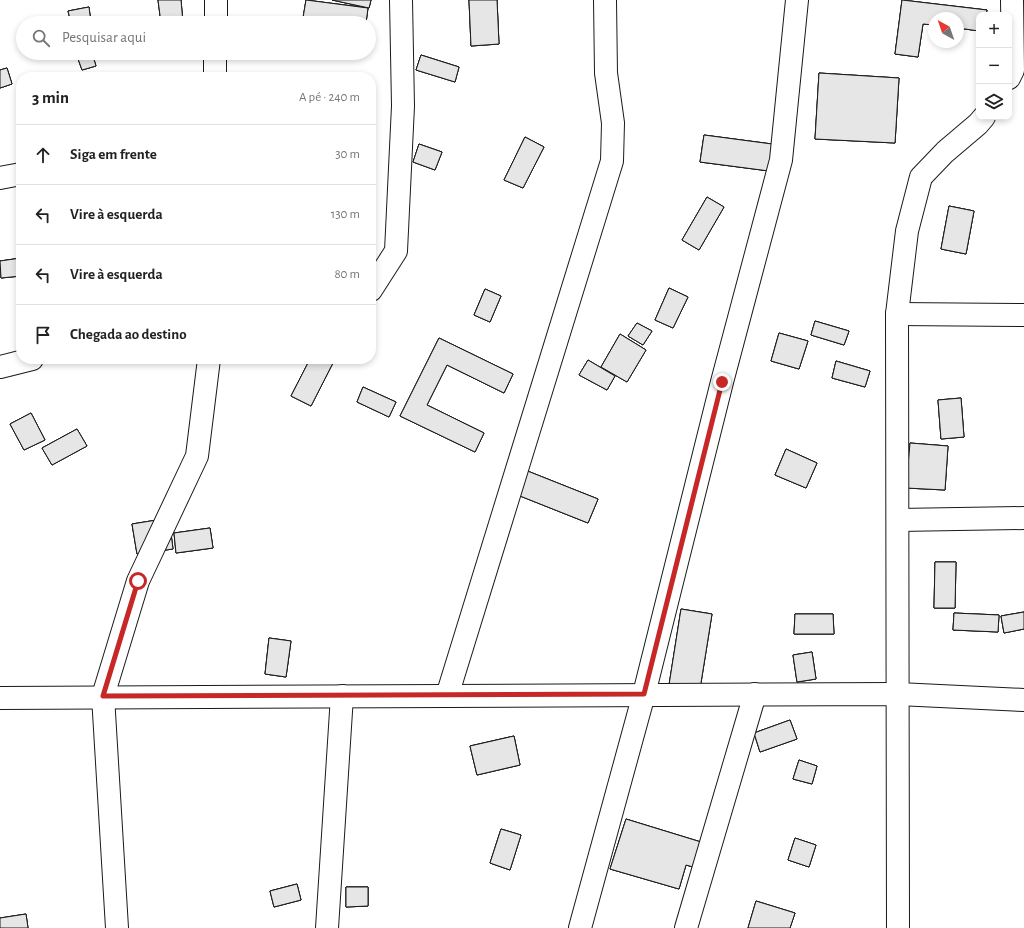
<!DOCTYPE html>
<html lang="pt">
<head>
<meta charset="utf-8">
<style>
	body { margin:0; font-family:"Alegreya Sans",sans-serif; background:#f6f6f6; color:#222 }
	.controls { position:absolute; right:12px; top:12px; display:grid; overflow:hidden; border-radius:8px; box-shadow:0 2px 6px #0003 }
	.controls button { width:36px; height:36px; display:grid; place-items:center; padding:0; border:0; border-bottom:1px solid #e0e0e0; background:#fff; color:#222; font:20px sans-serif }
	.compass { position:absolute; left:928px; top:12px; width:36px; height:36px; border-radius:50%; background:#fff; box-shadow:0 2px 6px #0003; rotate:320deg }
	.stop { position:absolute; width:12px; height:12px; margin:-9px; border:3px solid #c62828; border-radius:50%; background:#fff }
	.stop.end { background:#c62828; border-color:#fff; box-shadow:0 1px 4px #0008 }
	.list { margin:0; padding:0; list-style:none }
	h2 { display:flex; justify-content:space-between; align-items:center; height:52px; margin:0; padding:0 16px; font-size:17px }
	h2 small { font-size:13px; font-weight:400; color:#767676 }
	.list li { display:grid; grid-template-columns:26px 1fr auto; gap:12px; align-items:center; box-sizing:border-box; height:60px; padding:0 16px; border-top:1px solid #e0e0e0 }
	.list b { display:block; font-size:15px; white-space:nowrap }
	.list em { font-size:13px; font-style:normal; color:#767676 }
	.icon { flex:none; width:22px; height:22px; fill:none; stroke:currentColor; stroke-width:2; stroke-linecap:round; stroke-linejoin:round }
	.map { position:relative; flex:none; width:1024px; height:928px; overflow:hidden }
	.search { position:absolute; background:#fff; box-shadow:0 2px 6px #0003; left:16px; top:16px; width:360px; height:44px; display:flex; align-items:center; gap:10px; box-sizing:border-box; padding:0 14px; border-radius:22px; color:#767676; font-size:15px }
	.panel { position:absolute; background:#fff; box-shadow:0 2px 6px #0003; left:16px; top:72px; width:360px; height:292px; border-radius:16px }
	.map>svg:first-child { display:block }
</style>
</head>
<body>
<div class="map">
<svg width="1024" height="928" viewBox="0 0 1024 928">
	<rect width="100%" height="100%" fill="#fff"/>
	<g fill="#e6e6e6" stroke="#1a1a1a">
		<path d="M158,0H181L183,23H161Z"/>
		<path d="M158,0H181L183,23H161Z"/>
		<path d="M158,0H181L183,23H161Z"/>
		<path d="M306,0L368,8L366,23H334L303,18Z"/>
		<path d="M306,0L368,8L366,23H340L303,18Z"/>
		<path d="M306,0L368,8L366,23H340L303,18Z"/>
		<path d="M332,0H371L369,8Z"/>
		<path d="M332,0H371L369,8Z"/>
		<path d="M332,0H371L369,8Z"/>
		<path d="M469,0H497L499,44L471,46Z"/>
		<path d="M469,0H497L499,44L471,46Z"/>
		<path d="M469,0H497L499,44L471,46Z"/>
		<path d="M902,0L987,10L986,15H979V31L958,28V18H934V25L923,24L918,57L895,54Z"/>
		<path d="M902,0L987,10L986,15H979V31L958,28V18H934V25L923,24L918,57L895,54Z"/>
		<path d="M902,0L987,10L986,15H979V31L958,28V18H934V25L923,24L918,57L895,54Z"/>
		<path d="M89,7L91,23H71L68,11Z"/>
		<path d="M89,7L91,23H71L68,11Z"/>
		<path d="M89,7L91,23H71L68,11Z"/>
		<path d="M76,53H92L96,66L82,70Z"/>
		<path d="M76,53H92L96,66L82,70Z"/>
		<path d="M76,53H92L96,66L82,70Z"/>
		<path d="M421,55L459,67L455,82L416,70Z"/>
		<path d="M421,55L459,67L455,82L416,70Z"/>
		<path d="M421,55L459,67L455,82L416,70Z"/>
		<path d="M7,68L12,84L0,88V70Z"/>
		<path d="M7,68L12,84L0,88V70Z"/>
		<path d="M7,68L12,84L0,88V70Z"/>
		<path d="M819,73L899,78L895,143L815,139Z"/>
		<path d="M819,73L899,78L895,143L815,139Z"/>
		<path d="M819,73L899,78L895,143L815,139Z"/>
		<path d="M704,135L772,144L769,171L700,162Z"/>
		<path d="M704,135L772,144L769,171L700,162Z"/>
		<path d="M704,135L772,144L769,171L700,162Z"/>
		<path d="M525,137L544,147L523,188L504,180Z"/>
		<path d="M525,137L544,147L523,188L504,180Z"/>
		<path d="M525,137L544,147L523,188L504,180Z"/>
		<path d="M419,144L442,152L435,170L413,162Z"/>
		<path d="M419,144L442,152L435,170L413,162Z"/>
		<path d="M419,144L442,152L435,170L413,162Z"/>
		<path d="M707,197L724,207L699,250L682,240Z"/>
		<path d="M707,197L724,207L699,250L682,240Z"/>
		<path d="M707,197L724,207L699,250L682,240Z"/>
		<path d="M949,206L974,211L966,254L941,249Z"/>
		<path d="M949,206L974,211L966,254L941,249Z"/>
		<path d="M949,206L974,211L966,254L941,249Z"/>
		<path d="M21,258V276L1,278L0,261Z"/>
		<path d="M21,258V276L1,278L0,261Z"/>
		<path d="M21,258V276L1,278L0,261Z"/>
		<path d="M669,288L688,297L673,328L655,320Z"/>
		<path d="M669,288L688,297L673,328L655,320Z"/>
		<path d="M669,288L688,297L673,328L655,320Z"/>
		<path d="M485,289L501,296L490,322L474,315Z"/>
		<path d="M485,289L501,296L490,322L474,315Z"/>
		<path d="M485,289L501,296L490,322L474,315Z"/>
		<path d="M815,321L849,331L844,345L811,335Z"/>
		<path d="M815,321L849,331L844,345L811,335Z"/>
		<path d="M815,321L849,331L844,345L811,335Z"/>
		<path d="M637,323L652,331L643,345L628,336Z"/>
		<path d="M637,323L652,331L643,345L628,336Z"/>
		<path d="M637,323L652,331L643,345L628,336Z"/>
		<path d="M779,333L808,341L799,369L771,361Z"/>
		<path d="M779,333L808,341L799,369L771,361Z"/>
		<path d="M779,333L808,341L799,369L771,361Z"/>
		<path d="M620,334L646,350L627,382L601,367Z"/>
		<path d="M620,334L646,350L627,382L601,367Z"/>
		<path d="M620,334L646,350L627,382L601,367Z"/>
		<path d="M439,338L513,374L504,393L447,365L427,405L484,433L475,452L400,416Z"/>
		<path d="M439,338L513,374L504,393L447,365L427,405L484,433L475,452L400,416Z"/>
		<path d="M439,338L513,374L504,393L447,365L427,405L484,433L475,452L400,416Z"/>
		<path d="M310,359H335L311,406L291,396Z"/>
		<path d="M310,359H335L311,406L291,396Z"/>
		<path d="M310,359H335L311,406L291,396Z"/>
		<path d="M588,360L615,376L607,390L579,375Z"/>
		<path d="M588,360L615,376L607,390L579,375Z"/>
		<path d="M588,360L615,376L607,390L579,375Z"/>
		<path d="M836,361L870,371L865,387L832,378Z"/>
		<path d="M836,361L870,371L865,387L832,378Z"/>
		<path d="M836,361L870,371L865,387L832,378Z"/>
		<path d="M363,387L396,402L389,417L357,402Z"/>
		<path d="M363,387L396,402L389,417L357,402Z"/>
		<path d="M363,387L396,402L389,417L357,402Z"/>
		<path d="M961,398L964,437L941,439L938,400Z"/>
		<path d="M961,398L964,437L941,439L938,400Z"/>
		<path d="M961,398L964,437L941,439L938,400Z"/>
		<path d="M31,413L45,440L24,450L10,424Z"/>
		<path d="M31,413L45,440L24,450L10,424Z"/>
		<path d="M31,413L45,440L24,450L10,424Z"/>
		<path d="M77,429L87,446L52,465L42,448Z"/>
		<path d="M77,429L87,446L52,465L42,448Z"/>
		<path d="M77,429L87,446L52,465L42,448Z"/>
		<path d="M910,443L948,446L945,490L906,488Z"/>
		<path d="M910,443L948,446L945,490L906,488Z"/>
		<path d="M910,443L948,446L945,490L906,488Z"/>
		<path d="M786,449L817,463L806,488L775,475Z"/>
		<path d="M786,449L817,463L806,488L775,475Z"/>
		<path d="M786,449L817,463L806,488L775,475Z"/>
		<path d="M525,470L598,499L588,523L515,494Z"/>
		<path d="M525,470L598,499L588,523L515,494Z"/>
		<path d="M525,470L598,499L588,523L515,494Z"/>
		<path d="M169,518L173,549L137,554L132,524Z"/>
		<path d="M169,518L173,549L137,554L132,524Z"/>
		<path d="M169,518L173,549L137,554L132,524Z"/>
		<path d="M210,528L213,548L176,553L174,533Z"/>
		<path d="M210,528L213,548L176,553L174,533Z"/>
		<path d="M210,528L213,548L176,553L174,533Z"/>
		<path d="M935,562H956L955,608H934Z"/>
		<path d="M935,562H956L955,608H934Z"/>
		<path d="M935,562H956L955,608H934Z"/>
		<path d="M681,609L712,614L700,689L669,685Z"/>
		<path d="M681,609L712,614L700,689L669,685Z"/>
		<path d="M681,609L712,614L700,689L669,685Z"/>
		<path d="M1024,612V629L1004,633L1001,616Z"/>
		<path d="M1024,612V629L1004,633L1001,616Z"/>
		<path d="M1024,612V629L1004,633L1001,616Z"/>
		<path d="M954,613L999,615L998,632L953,630Z"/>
		<path d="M954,613L999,615L998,632L953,630Z"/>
		<path d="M954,613L999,615L998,632L953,630Z"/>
		<path d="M795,614H833L834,634H794Z"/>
		<path d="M795,614H833L834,634H794Z"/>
		<path d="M795,614H833L834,634H794Z"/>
		<path d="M269,638L291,641L286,677L265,674Z"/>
		<path d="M269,638L291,641L286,677L265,674Z"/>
		<path d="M269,638L291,641L286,677L265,674Z"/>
		<path d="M812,652L816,679L797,682L793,655Z"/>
		<path d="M812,652L816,679L797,682L793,655Z"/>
		<path d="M812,652L816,679L797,682L793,655Z"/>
		<path d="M790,720L797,739L760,752L754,733Z"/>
		<path d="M790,720L797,739L760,752L754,733Z"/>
		<path d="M790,720L797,739L760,752L754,733Z"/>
		<path d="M514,736L520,765L477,775L470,746Z"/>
		<path d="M514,736L520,765L477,775L470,746Z"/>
		<path d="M514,736L520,765L477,775L470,746Z"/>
		<path d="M799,760L817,766L812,784L793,779Z"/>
		<path d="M799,760L817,766L812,784L793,779Z"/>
		<path d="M799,760L817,766L812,784L793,779Z"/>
		<path d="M626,819L701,842L693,867L686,865L679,889L610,869Z"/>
		<path d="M626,819L701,842L693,867L686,865L679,889L610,869Z"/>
		<path d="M626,819L701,842L693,867L686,865L679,889L610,869Z"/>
		<path d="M501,829L521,835L510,870L490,863Z"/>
		<path d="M501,829L521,835L510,870L490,863Z"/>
		<path d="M501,829L521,835L510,870L490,863Z"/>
		<path d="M795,838L816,845L809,867L788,860Z"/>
		<path d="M795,838L816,845L809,867L788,860Z"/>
		<path d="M795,838L816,845L809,867L788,860Z"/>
		<path d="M297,884L301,900L274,907L270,891Z"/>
		<path d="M297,884L301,900L274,907L270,891Z"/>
		<path d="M297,884L301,900L274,907L270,891Z"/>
		<path d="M346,887H368V906L346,907Z"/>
		<path d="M346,887H368V906L346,907Z"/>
		<path d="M346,887H368V906L346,907Z"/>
		<path d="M756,901L795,913L790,928H748Z"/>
		<path d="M756,901L795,913L790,928H748Z"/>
		<path d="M756,901L795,913L790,928H748Z"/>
		<path d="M26,914L28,928H0V918Z"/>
		<path d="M26,914L28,928H0V918Z"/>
		<path d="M26,914L28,928H0V918Z"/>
	</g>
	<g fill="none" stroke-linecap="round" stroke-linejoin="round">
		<g stroke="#1a1a1a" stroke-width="24">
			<g id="minor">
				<path d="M216,23V0"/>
				<path d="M215,77V53"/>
				<path d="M1009,78L1013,70L1012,0"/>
				<path d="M0,178L21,174"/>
				<path d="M371,290L396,251L403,106L401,0"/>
				<path d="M897,314L1024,315"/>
				<path d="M0,367L32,359"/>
				<path d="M898,520L1024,518"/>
				<path d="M447,696L612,161L613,123L606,73L605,0"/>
				<path d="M0,698L898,694L1024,700"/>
				<path d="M117,928L103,696L138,581L197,456L209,359"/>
				<path d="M327,928L342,696"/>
				<path d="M580,928L644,694L722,382L781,160L797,0"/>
				<path d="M686,928L755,694"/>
				<path d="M898,928L897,314L907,231L921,177L945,152L978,124L984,117"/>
			</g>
		</g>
		<use href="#minor" stroke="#fff" stroke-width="22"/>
	</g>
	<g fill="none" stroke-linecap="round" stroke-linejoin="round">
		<path stroke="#c62828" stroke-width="5" d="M138,581L103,696L644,694L722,382"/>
	</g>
</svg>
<div class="controls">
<button>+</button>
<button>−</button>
<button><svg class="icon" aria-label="layers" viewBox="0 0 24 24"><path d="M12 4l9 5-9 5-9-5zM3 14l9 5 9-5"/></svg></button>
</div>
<svg class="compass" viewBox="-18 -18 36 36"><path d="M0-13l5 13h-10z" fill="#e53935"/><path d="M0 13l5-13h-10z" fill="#767676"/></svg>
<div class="stop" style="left:138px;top:581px"></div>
<div class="stop end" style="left:722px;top:382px"></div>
<div class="search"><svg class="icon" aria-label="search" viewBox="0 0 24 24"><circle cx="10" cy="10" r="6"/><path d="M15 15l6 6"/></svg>Pesquisar aqui</div>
<section class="panel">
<h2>3 min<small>A pé · 240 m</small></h2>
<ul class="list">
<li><svg class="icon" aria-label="ahead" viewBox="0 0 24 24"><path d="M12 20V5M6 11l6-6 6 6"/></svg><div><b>Siga em frente</b></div><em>30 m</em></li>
<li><svg class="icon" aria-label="left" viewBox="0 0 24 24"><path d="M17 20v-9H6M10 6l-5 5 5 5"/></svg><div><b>Vire à esquerda</b></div><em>130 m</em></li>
<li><svg class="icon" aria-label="left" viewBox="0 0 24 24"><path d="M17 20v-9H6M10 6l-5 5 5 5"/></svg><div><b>Vire à esquerda</b></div><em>80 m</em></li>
<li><svg class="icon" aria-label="arrive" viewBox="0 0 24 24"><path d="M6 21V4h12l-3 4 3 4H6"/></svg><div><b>Chegada ao destino</b></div></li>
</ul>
</section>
</div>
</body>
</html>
